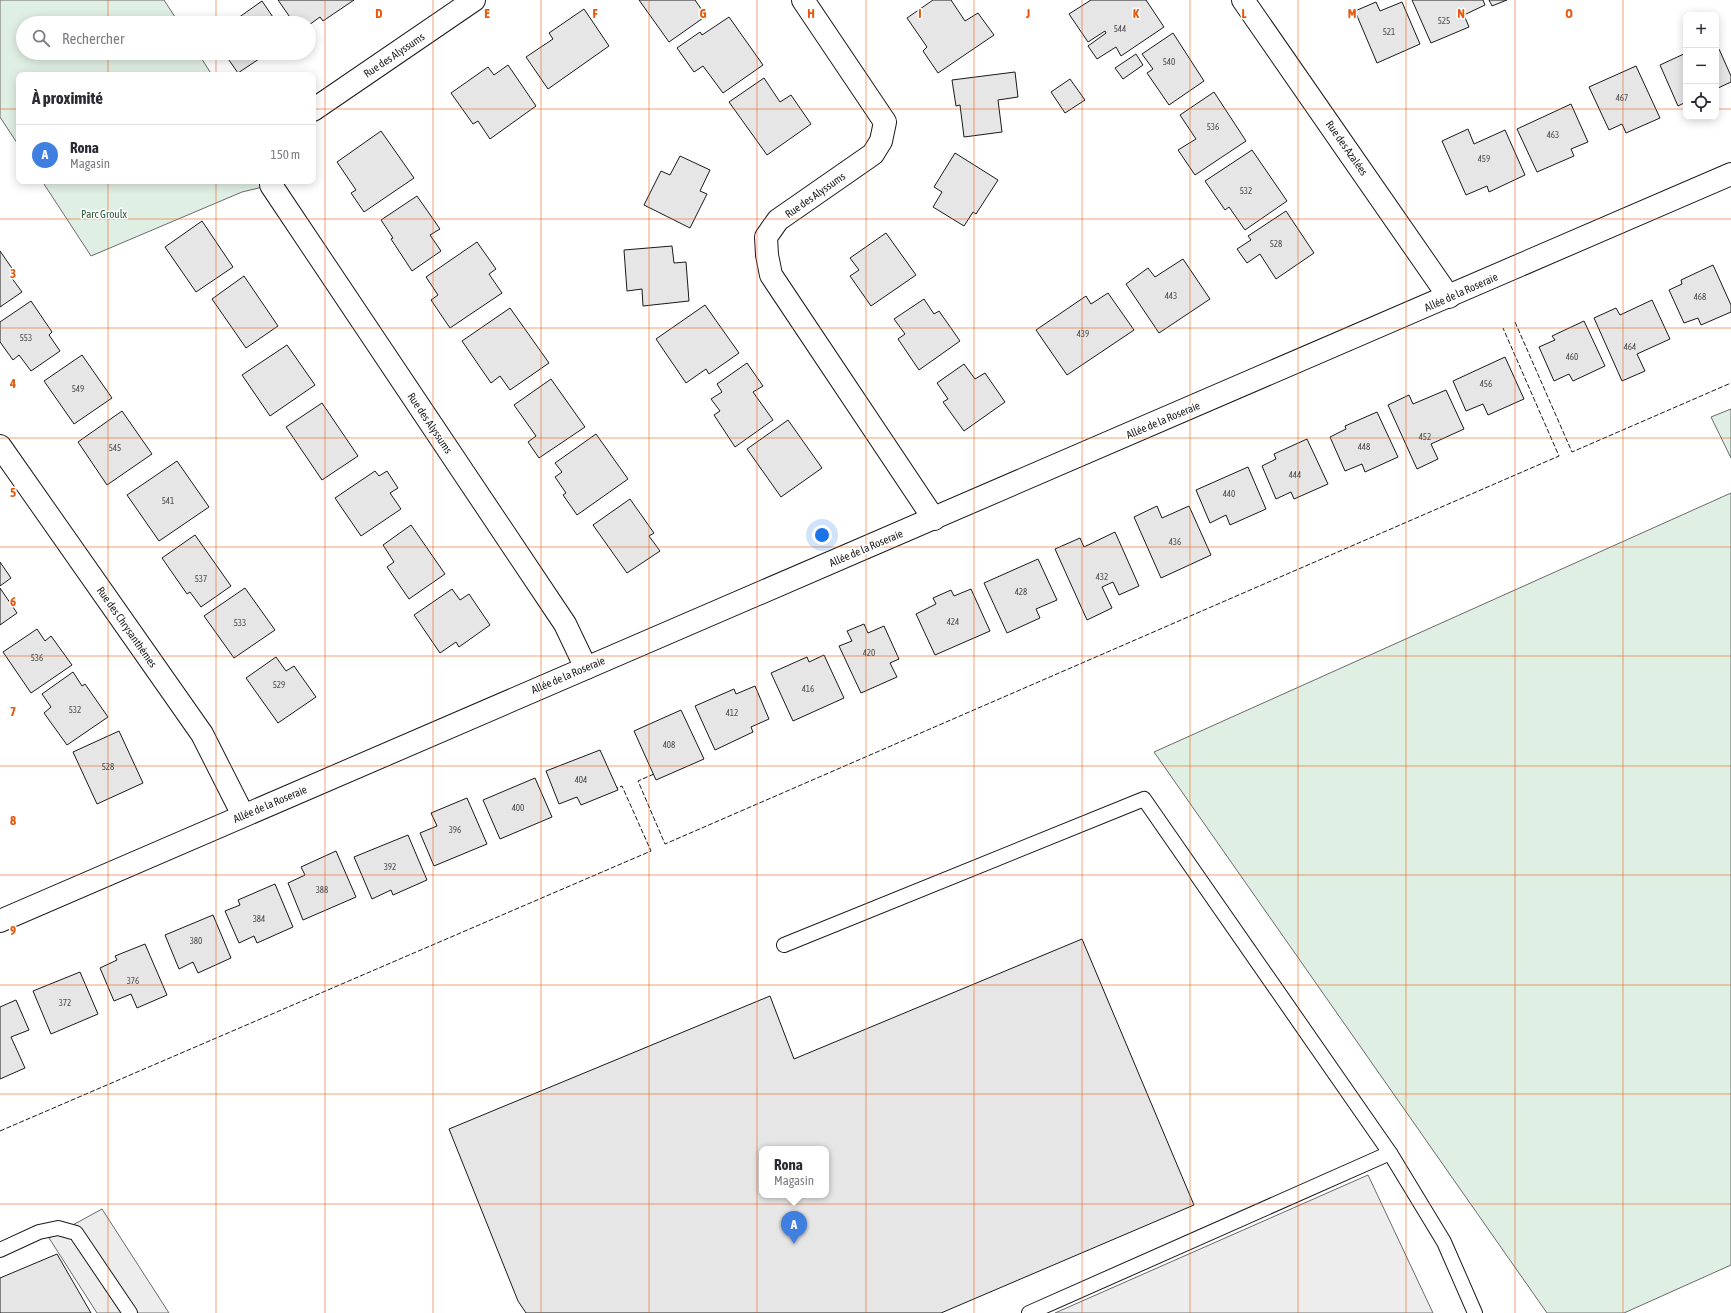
<!DOCTYPE html>
<html lang="fr">
<head>
<meta charset="utf-8">
<style>
	body { margin:0; font-family:"Asap Condensed",sans-serif; background:#f7f7f7; color:#2b2b33 }
	.controls { position:absolute; right:12px; top:12px; display:grid; overflow:hidden; border-radius:8px; box-shadow:0 2px 10px #0003 }
	.controls button { width:36px; height:36px; display:grid; place-items:center; padding:0; border:0; border-bottom:1px solid #e1e1e2; background:#fff; color:#2b2b33; font:20px sans-serif }
	.you { position:absolute; left:822px; top:535px; width:14px; height:14px; margin:-10px; border:3px solid #fff; border-radius:50%; background:#1a73e8; box-shadow:0 0 0 6px #1a73e833 }
	.badge { display:grid; place-items:center; width:26px; height:26px; border-radius:50%; background:#c62828; color:#fff; font-size:13px; font-weight:700 }
	.pin { position:absolute; translate:-50% -33px; filter:drop-shadow(0 1px 2px #0008) }
	.pin::after { content:''; position:absolute; top:21px; width:14px; height:12px; background:inherit; clip-path:polygon(0 0,100% 0,50% 100%) }
	.popup { position:absolute; left:759px; top:1146px; width:70px; height:52px; box-sizing:border-box; display:grid; place-content:center; border-radius:8px; background:#fff; filter:drop-shadow(0 1px 3px #0005); font-size:13px; white-space:nowrap; color:#7c7c81 }
	.popup b { font-size:15px; color:#2b2b33 }
	.popup::after { content:''; position:absolute; left:50%; top:100%; margin-left:-8px; border:8px solid transparent; border-top-color:#fff }
	.list { margin:0; padding:0; list-style:none }
	h2 { display:flex; justify-content:space-between; align-items:center; height:52px; margin:0; padding:0 16px; font-size:17px }
	h2 small { font-size:13px; font-weight:400; color:#7c7c81 }
	.list li { display:grid; grid-template-columns:26px 1fr auto; gap:12px; align-items:center; box-sizing:border-box; height:60px; padding:0 16px; border-top:1px solid #e1e1e2 }
	.list b { display:block; font-size:15px; white-space:nowrap }
	.list p { margin:0; font-size:13px; white-space:nowrap; color:#7c7c81 }
	.list em { font-size:13px; font-style:normal; color:#7c7c81 }
	.icon { flex:none; width:22px; height:22px; fill:none; stroke:currentColor; stroke-width:2; stroke-linecap:round; stroke-linejoin:round }
	.map { position:relative; flex:none; width:1731px; height:1313px; overflow:hidden }
	.search { position:absolute; background:#fff; box-shadow:0 2px 10px #0003; left:16px; top:16px; width:300px; height:44px; display:flex; align-items:center; gap:10px; box-sizing:border-box; padding:0 14px; border-radius:22px; color:#7c7c81; font-size:15px }
	.panel { position:absolute; background:#fff; box-shadow:0 2px 10px #0003; left:16px; top:72px; width:300px; height:112px; border-radius:8px }
	.map>svg:first-child { display:block }
</style>
</head>
<body>
<div class="map">
<svg width="1731" height="1313" viewBox="0 0 1731 1313">
	<rect width="100%" height="100%" fill="#fff"/>
	<g fill="#e0efe3" stroke="#6a6a6a">
		<path d="M0,0H164L179,23H23V53H198L212,75H19V146L0,117Z"/>
		<path d="M42,181H271V185L242,192L91,256Z"/>
		<path d="M1731,409V458L1711,417Z"/>
		<path d="M1731,493V1265L1624,1313H1547L1154,752Z"/>
	</g>
	<g fill="#ededed" stroke="#6a6a6a">
		<path d="M1368,1175L1433,1313H1055Z"/>
		<path d="M102,1209L169,1313H97L49,1238Z"/>
	</g>
	<g fill="#e6e6e6" stroke="#1a1a1a" fill-rule="evenodd">
		<path d="M278,0H354L323,21L320,17L309,25V23H294Z"/>
		<path d="M639,0H695L706,16L669,42Z"/>
		<path d="M933,0H951L965,21L978,13L994,35L938,73L923,51L927,47L907,18Z"/>
		<path d="M1091,0H1146L1164,27L1121,56L1116,47L1097,59L1088,46L1106,33L1105,31L1088,42L1069,14Z"/>
		<path d="M1412,0H1483L1485,5L1464,15L1469,27L1431,43Z"/>
		<path d="M1489,0H1507L1492,6Z"/>
		<path d="M262,1L277,23H231Z"/>
		<path d="M1376,2L1380,11L1402,2L1420,44L1377,63L1355,11Z"/>
		<path d="M584,9L609,46L548,89L526,57L553,39L549,33Z"/>
		<path d="M729,17L763,65L723,93L703,66L694,72L677,48L700,32L702,35Z"/>
		<path d="M1173,33L1204,81L1169,105L1147,73L1153,69L1142,54Z"/>
		<path d="M1719,49L1731,76V82L1716,89V50Z"/>
		<path d="M224,53H268L238,73Z"/>
		<path d="M1686,53V102L1678,106L1660,65Z"/>
		<path d="M1136,54L1143,65L1123,79L1115,68Z"/>
		<path d="M508,65L536,106L490,139L478,121L473,124L451,93L488,67L494,75Z"/>
		<path d="M1636,66L1660,118L1626,133L1622,124L1609,130L1589,87Z"/>
		<path d="M1015,72L1018,97L998,100L1002,132L964,137L960,105L956,106L952,80Z"/>
		<path d="M764,78L780,102L791,95L811,124L767,155L729,102Z"/>
		<path d="M1070,79L1085,100L1065,113L1051,92Z"/>
		<path d="M1214,92L1246,141L1195,175L1178,150L1196,139L1180,115Z"/>
		<path d="M1571,104L1588,142L1571,149L1574,156L1537,172L1517,129Z"/>
		<path d="M1468,129L1474,144L1505,130L1525,175L1489,192L1487,186L1466,195L1442,141Z"/>
		<path d="M381,131L414,178L364,212L351,193L356,190L337,162Z"/>
		<path d="M1252,150L1287,201L1245,230L1229,207L1225,210L1205,181Z"/>
		<path d="M955,153L998,180L976,214L973,212L964,226L933,207L942,192L934,187Z"/>
		<path d="M680,156L710,170L700,191L707,194L690,228L644,205L661,171L670,175Z"/>
		<path d="M417,196L440,229L430,235L441,251L412,271L391,239L393,238L381,220Z"/>
		<path d="M1286,211L1314,253L1276,279L1260,254L1247,263L1237,249L1251,240L1248,236Z"/>
		<path d="M202,221L233,267L196,292L165,247Z"/>
		<path d="M886,233L916,275L871,306L850,276L859,270L850,258Z"/>
		<path d="M477,242L496,269L489,274L502,293L450,328L431,300L438,295L426,277Z"/>
		<path d="M672,246L674,263L686,262L689,301L643,306L642,289L627,291L624,250Z"/>
		<path d="M0,251L16,274L11,277L22,292L0,307Z"/>
		<path d="M1183,259L1210,299L1159,333L1126,284L1148,268L1155,277Z"/>
		<path d="M1713,265L1731,305V312L1701,325L1698,318L1684,323L1669,290L1682,284L1681,280Z"/>
		<path d="M244,276L278,326L246,348L212,299Z"/>
		<path d="M1108,293L1134,330L1067,375L1036,330L1086,296L1091,304Z"/>
		<path d="M924,299L934,314L939,311L960,341L919,370L898,339L905,334L894,319Z"/>
		<path d="M1652,300L1670,339L1637,354L1645,371L1622,381L1594,318L1616,308L1620,315Z"/>
		<path d="M31,301L52,332L49,335L60,351L31,371L19,355L13,360L0,342V322Z"/>
		<path d="M705,305L739,353L709,374L706,369L686,383L656,339Z"/>
		<path d="M510,308L549,363L510,390L500,376L491,383L462,341Z"/>
		<path d="M1584,321L1605,366L1573,381L1569,374L1554,381L1539,347L1555,340L1552,336Z"/>
		<path d="M287,345L315,385L270,416L242,375Z"/>
		<path d="M82,355L112,398L74,424L44,381Z"/>
		<path d="M1505,357L1524,399L1488,415L1483,404L1466,411L1453,381Z"/>
		<path d="M747,363L763,386L753,392L773,420L735,447L714,415L720,411L711,399L722,392L717,384Z"/>
		<path d="M964,364L975,379L985,373L1005,402L964,431L943,402L948,399L937,383Z"/>
		<path d="M551,379L585,427L539,458L528,442L536,436L514,405Z"/>
		<path d="M1446,390L1464,429L1431,444L1438,459L1417,469L1388,405L1409,395L1413,404Z"/>
		<path d="M322,403L358,456L322,480L286,427Z"/>
		<path d="M122,411L152,454L107,485L78,442Z"/>
		<path d="M1377,412L1398,457L1365,472L1362,464L1345,471L1330,437L1346,429L1345,426Z"/>
		<path d="M788,420L822,468L781,497L747,449Z"/>
		<path d="M596,434L628,479L577,515L563,495L566,493L555,477L562,472L555,463Z"/>
		<path d="M1307,439L1328,484L1294,499L1291,492L1276,499L1262,466L1276,459L1274,454Z"/>
		<path d="M177,461L209,507L159,541L127,495Z"/>
		<path d="M1248,467L1266,509L1230,525L1226,515L1210,523L1196,490Z"/>
		<path d="M375,471L379,476L387,471L398,488L390,493L401,509L361,536L335,498Z"/>
		<path d="M630,499L654,533L649,536L660,551L627,573L593,525Z"/>
		<path d="M1157,506L1162,518L1189,506L1211,555L1161,578L1134,517Z"/>
		<path d="M411,525L445,574L409,599L387,567L394,562L383,545Z"/>
		<path d="M1115,532L1139,586L1119,595L1113,582L1102,587L1112,608L1087,620L1055,549L1080,538L1084,547Z"/>
		<path d="M195,535L231,586L201,607L190,592L187,594L162,558Z"/>
		<path d="M1038,559L1057,600L1036,609L1040,618L1007,633L984,583Z"/>
		<path d="M0,562L11,578L0,586Z"/>
		<path d="M0,588L17,613L0,625Z"/>
		<path d="M245,588L275,630L234,658L204,616Z"/>
		<path d="M452,589L460,600L469,594L490,625L459,647L456,642L440,653L414,615Z"/>
		<path d="M971,589L990,631L935,655L916,614L936,604L933,598L951,590L954,596Z"/>
		<path d="M864,624L868,633L884,626L899,659L890,663L897,677L861,693L839,646L852,641L847,631Z"/>
		<path d="M37,629L45,641L51,636L72,665L31,693L3,652Z"/>
		<path d="M824,655L844,698L793,721L771,673L807,657L809,662Z"/>
		<path d="M276,657L286,671L294,666L316,697L278,723L246,678Z"/>
		<path d="M73,672L82,686L85,684L108,717L67,745L44,713L51,707L42,694Z"/>
		<path d="M755,686L769,719L751,727L753,732L715,750L695,706L734,689L736,694Z"/>
		<path d="M681,710L704,759L656,780L634,731Z"/>
		<path d="M119,731L143,783L97,804L73,752Z"/>
		<path d="M600,750L618,790L581,805L577,797L559,804L546,771Z"/>
		<path d="M535,778L552,817L500,839L483,800Z"/>
		<path d="M467,798L487,844L434,866L420,833L437,826L431,813Z"/>
		<path d="M408,835L427,880L393,895L391,890L372,899L354,857Z"/>
		<path d="M336,851L356,897L303,920L288,883L305,875L301,867Z"/>
		<path d="M275,884L293,927L257,943L254,936L239,943L225,911L240,905L238,900Z"/>
		<path d="M213,915L231,958L198,973L193,962L179,969L165,935Z"/>
		<path d="M1082,939L1194,1205L941,1313H526L518,1301L449,1129L770,996L794,1059ZM762,1149H826V1195H762Z"/>
		<path d="M145,944L167,995L137,1008L131,994L114,1001L100,968L117,960L115,956Z"/>
		<path d="M80,972L98,1014L51,1034L33,991Z"/>
		<path d="M16,1000L29,1030L11,1037L25,1068L0,1079V1007Z"/>
		<path d="M57,1254L91,1313H0V1278Z"/>
	</g>
	<g fill="none" stroke-linecap="round" stroke-linejoin="round">
		<g stroke="#1a1a1a" stroke-width="16">
			<g id="lane">
				<path d="M784,945L1144,799L1390,1153L1444,1242L1475,1313"/>
				<path d="M0,1250L39,1232L58,1228L76,1233L130,1313"/>
				<path d="M1029,1313L1390,1153"/>
			</g>
		</g>
		<g stroke="#1a1a1a" stroke-width="24">
			<g id="street">
				<path d="M803,0L885,122L881,141L873,154L778,220L766,237L767,255L771,275L934,519"/>
				<path d="M1243,0L1449,297"/>
				<path d="M313,110L474,0"/>
				<path d="M271,181V185L565,624L586,668"/>
				<path d="M0,446L202,734L243,815"/>
				<path d="M0,921C576,669 1155,426 1731,174"/>
			</g>
		</g>
		<use href="#lane" stroke="#fff" stroke-width="14"/>
		<use href="#street" stroke="#fff" stroke-width="22"/>
		<g stroke="#1a1a1a" stroke-width="1" stroke-dasharray="5 2" stroke-linecap="butt">
			<path d="M1515,322L1572,452L1731,383"/>
			<path d="M654,774L638,781L665,844L1559,456L1503,328"/>
			<path d="M0,1131L651,851L622,786L617,788"/>
		</g>
	</g>
	<path fill="none" stroke="#e8590c" stroke-width="1" stroke-opacity="0.55" d="M108,0V23M216,0V23M325,0V1313M433,0V1313M541,0V1313M649,0V1313M757,0V1313M866,0V1313M974,0V1313M1082,0V1313M1190,0V1313M1298,0V1313M1406,0V1313M1515,0V1313M1623,0V1313M108,53V75M216,53V75M0,109H19M313,109H1686M1716,109H1731M108,181V1313M216,181V1313M0,219H1731M0,328H1731M0,438H1731M0,547H1731M0,656H1731M0,766H1731M0,875H1731M0,985H1731M0,1094H1731M0,1204H1731"/>
	<g text-anchor="middle" dominant-baseline="central" stroke-width="3" stroke-linejoin="round" paint-order="stroke">
		<g font-size="9" fill="#4d4d4d">
			<text x="1444" y="21">525</text>
			<text x="1120" y="29">544</text>
			<text x="1389" y="32">521</text>
			<text x="1169" y="62">540</text>
			<text x="1622" y="98">467</text>
			<text x="1213" y="127">536</text>
			<text x="1553" y="135">463</text>
			<text x="1484" y="159">459</text>
			<text x="1246" y="191">532</text>
			<text x="1276" y="244">528</text>
			<text x="1171" y="296">443</text>
			<text x="1700" y="297">468</text>
			<text x="1083" y="334">439</text>
			<text x="26" y="338">553</text>
			<text x="1630" y="347">464</text>
			<text x="1572" y="357">460</text>
			<text x="1486" y="384">456</text>
			<text x="78" y="389">549</text>
			<text x="1425" y="437">452</text>
			<text x="1364" y="447">448</text>
			<text x="115" y="448">545</text>
			<text x="1295" y="475">444</text>
			<text x="1229" y="494">440</text>
			<text x="168" y="501">541</text>
			<text x="1175" y="542">436</text>
			<text x="1102" y="577">432</text>
			<text x="201" y="579">537</text>
			<text x="1021" y="592">428</text>
			<text x="953" y="622">424</text>
			<text x="240" y="623">533</text>
			<text x="869" y="653">420</text>
			<text x="37" y="658">536</text>
			<text x="279" y="685">529</text>
			<text x="808" y="689">416</text>
			<text x="75" y="710">532</text>
			<text x="732" y="713">412</text>
			<text x="669" y="745">408</text>
			<text x="108" y="767">528</text>
			<text x="581" y="780">404</text>
			<text x="518" y="808">400</text>
			<text x="455" y="830">396</text>
			<text x="390" y="867">392</text>
			<text x="322" y="890">388</text>
			<text x="259" y="919">384</text>
			<text x="196" y="941">380</text>
			<text x="133" y="981">376</text>
			<text x="65" y="1003">372</text>
		</g>
		<g font-size="11" fill="#1a1a1a" stroke="#fff">
			<text transform="translate(394 55) rotate(-34)">Rue des Alyssums</text>
			<text transform="translate(1347 148) rotate(55)">Rue des Azalées</text>
			<text transform="translate(815 195) rotate(-35)">Rue des Alyssums</text>
			<text transform="translate(1461 292) rotate(-24)">Allée de la Roseraie</text>
			<text transform="translate(1163 420) rotate(-23)">Allée de la Roseraie</text>
			<text transform="translate(430 423) rotate(56)">Rue des Alyssums</text>
			<text transform="translate(866 548) rotate(-23)">Allée de la Roseraie</text>
			<text transform="translate(127 627) rotate(55)">Rue des Chrysanthèmes</text>
			<text transform="translate(568 675) rotate(-23)">Allée de la Roseraie</text>
			<text transform="translate(270 804) rotate(-23)">Allée de la Roseraie</text>
		</g>
		<g font-size="11" fill="#2b5a34" stroke="#fff">
			<text x="104" y="214">Parc Groulx</text>
		</g>
	</g>
	<g font-size="13" text-anchor="middle" font-weight="bold" fill="#e8590c" stroke="#fff" stroke-width="3" stroke-linejoin="round" paint-order="stroke">
		<text x="379" y="18">D</text>
		<text x="487" y="18">E</text>
		<text x="595" y="18">F</text>
		<text x="703" y="18">G</text>
		<text x="811" y="18">H</text>
		<text x="920" y="18">I</text>
		<text x="1028" y="18">J</text>
		<text x="1136" y="18">K</text>
		<text x="1244" y="18">L</text>
		<text x="1352" y="18">M</text>
		<text x="1461" y="18">N</text>
		<text x="1569" y="18">O</text>
		<text x="13" y="278">3</text>
		<text x="13" y="388">4</text>
		<text x="13" y="497">5</text>
		<text x="13" y="606">6</text>
		<text x="13" y="716">7</text>
		<text x="13" y="825">8</text>
		<text x="13" y="935">9</text>
	</g>
</svg>
<div class="controls">
<button>+</button>
<button>−</button>
<button><svg class="icon" aria-label="locate" viewBox="0 0 24 24"><circle cx="12" cy="12" r="6"/><path d="M12 2v4M12 18v4M2 12h4M18 12h4"/></svg></button>
</div>
<div class="you"></div>
<div class="pin badge" style="left:794px;top:1244px;background:#3f7fe0">A</div>
<div class="popup"><b>Rona</b>Magasin</div>
<div class="search"><svg class="icon" aria-label="search" viewBox="0 0 24 24"><circle cx="10" cy="10" r="6"/><path d="M15 15l6 6"/></svg>Rechercher</div>
<section class="panel">
<h2>À proximité<small></small></h2>
<ul class="list">
<li><span class="badge" style="background:#3f7fe0">A</span><div><b>Rona</b><p>Magasin</p></div><em>150 m</em></li>
</ul>
</section>
</div>
</body>
</html>
